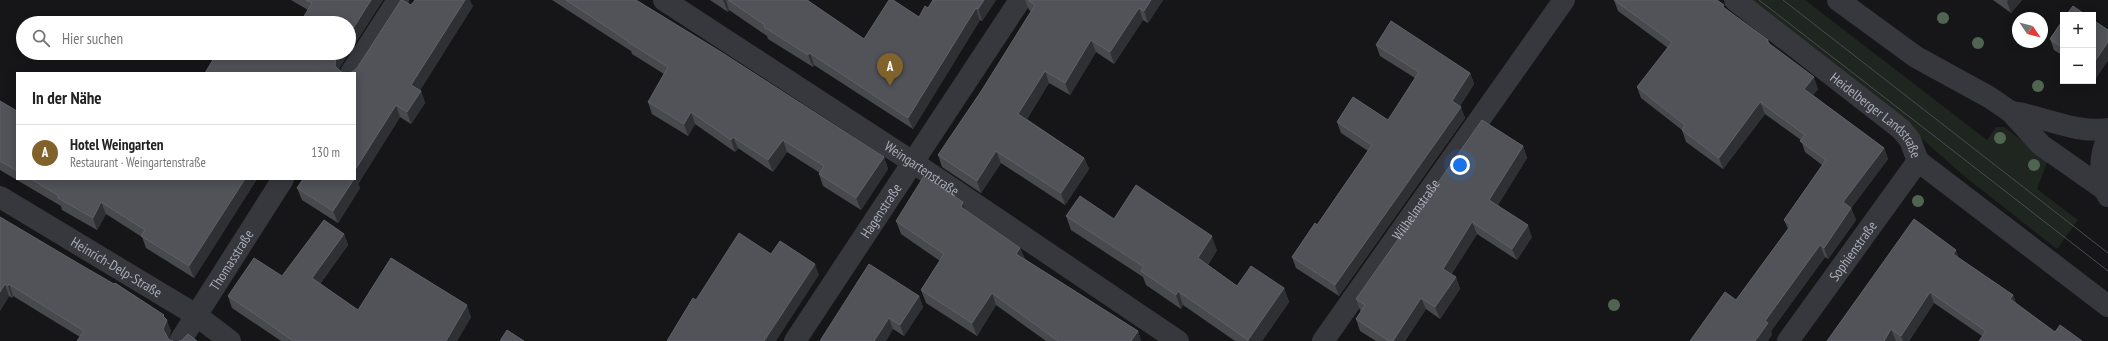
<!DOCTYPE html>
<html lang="de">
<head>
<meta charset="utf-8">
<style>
	body { margin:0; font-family:"PT Sans Narrow",sans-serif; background:#f2f2f2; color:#222 }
	.controls { position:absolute; right:12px; top:12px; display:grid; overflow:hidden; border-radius:0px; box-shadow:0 2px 10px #0003 }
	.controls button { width:36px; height:36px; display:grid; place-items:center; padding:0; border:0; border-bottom:1px solid #e0e0e0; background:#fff; color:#222; font:20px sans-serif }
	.compass { position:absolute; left:2012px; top:12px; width:36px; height:36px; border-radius:50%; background:#fff; box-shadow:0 2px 10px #0003; rotate:125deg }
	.you { position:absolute; left:1460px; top:165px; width:14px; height:14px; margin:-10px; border:3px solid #fff; border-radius:50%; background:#1a73e8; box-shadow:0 0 0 6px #1a73e833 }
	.badge { display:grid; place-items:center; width:26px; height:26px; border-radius:50%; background:#80622a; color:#fff; font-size:13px; font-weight:700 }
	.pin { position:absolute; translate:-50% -33px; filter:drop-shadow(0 1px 2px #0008) }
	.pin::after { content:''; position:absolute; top:21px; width:14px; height:12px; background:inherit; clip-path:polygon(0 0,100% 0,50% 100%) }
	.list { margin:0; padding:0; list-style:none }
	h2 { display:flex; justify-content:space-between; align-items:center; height:52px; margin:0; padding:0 16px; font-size:17px }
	h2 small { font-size:13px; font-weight:400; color:#767676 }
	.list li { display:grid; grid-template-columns:26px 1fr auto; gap:12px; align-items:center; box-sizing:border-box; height:56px; padding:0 16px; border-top:1px solid #e0e0e0 }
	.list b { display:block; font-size:15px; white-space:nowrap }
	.list p { margin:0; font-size:13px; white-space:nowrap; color:#767676 }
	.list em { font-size:13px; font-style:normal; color:#767676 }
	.icon { flex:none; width:22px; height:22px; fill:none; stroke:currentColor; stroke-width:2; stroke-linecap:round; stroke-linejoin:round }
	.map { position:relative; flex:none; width:2108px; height:341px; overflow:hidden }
	.search { position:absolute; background:#fff; box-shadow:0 2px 10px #0003; left:16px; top:16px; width:340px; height:44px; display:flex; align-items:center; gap:10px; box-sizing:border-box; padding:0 14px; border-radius:22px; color:#767676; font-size:15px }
	.panel { position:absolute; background:#fff; box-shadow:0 2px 10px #0003; left:16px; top:72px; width:340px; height:108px; border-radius:0px }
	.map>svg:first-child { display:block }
</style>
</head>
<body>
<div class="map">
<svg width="2108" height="341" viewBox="0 0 2108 341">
	<rect width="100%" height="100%" fill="#161618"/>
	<path fill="#1e261f" d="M1746,0H1805L1987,140L1996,127H2004L2048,160L2037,189L2078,220L2057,249L1964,176L1912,130Z"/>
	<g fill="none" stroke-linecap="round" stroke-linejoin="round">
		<g stroke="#37383d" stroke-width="22">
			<path id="s1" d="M664,0L914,163L1178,341"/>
			<path id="s2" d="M1735,0L1901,129L1910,140L1918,161L2108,306"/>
			<path d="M351,73L398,0"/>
			<path id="s3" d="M0,197L196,315L230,341"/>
			<path id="s4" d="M180,341L283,179"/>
			<path id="s5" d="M795,341L1020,0"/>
			<path id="s6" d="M1323,341L1564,0"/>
			<path id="s7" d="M1788,341L1918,161"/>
		</g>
		<g stroke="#37383d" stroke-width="22">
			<path d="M1838,0L1916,57L1989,97L2011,112L2041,145L2104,189"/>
			<path d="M2011,112C2043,116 2076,134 2108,129"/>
			<path d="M2108,138C2099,156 2099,178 2108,196"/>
		</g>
		<g stroke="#4a4c52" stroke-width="1">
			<path d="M1759,0L2108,271"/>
			<path d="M1783,0L2108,253"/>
		</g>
	</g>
	<g fill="#506452">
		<circle cx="1943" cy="18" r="6"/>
		<circle cx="1978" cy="43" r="6"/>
		<circle cx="2038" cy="86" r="6"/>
		<circle cx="2000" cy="138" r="6"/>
		<circle cx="2034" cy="165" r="6"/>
		<circle cx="1918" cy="201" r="6"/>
		<circle cx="1614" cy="305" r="6"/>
	</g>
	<g fill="#47494d">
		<path d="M291,0H383L340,67V72L344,73H205L280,55L308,10Z"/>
		<path d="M552,0H636L884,157L888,169L861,210L823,186L819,174L820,173L787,152L773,172L738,148L735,152L695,124L688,136L652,114L648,102L664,74L632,54L631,51Z"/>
		<path d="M710,0H809L808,1L864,39L919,17L928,8L933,0H996L982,21L980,20L913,129L814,65L813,67L768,39L767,36L729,10L728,12Z"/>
		<path d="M1025,0H1163L1148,23L1143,20L1114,64L1096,52L1070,95L1049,83L1027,119L1084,158L1089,169L1065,205L1001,163L981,193L942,167L938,155L982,90L1031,11L1029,10Z"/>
		<path d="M1614,0L1726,9L1768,40L1770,44L1818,89L1813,95L1884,148L1888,159L1851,208L1856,220L1828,259L1825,257L1771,331L1772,335L1736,300L1788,229L1784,220L1822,165L1805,152L1801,140L1765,114L1723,169L1686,142L1682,130L1641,98L1637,87L1668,48L1618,11Z"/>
		<path d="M1993,0H2022L2011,13Z"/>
		<path d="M411,5L473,6L420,90L421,91L425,103L411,124L400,117L358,184L360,188L338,223L302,200L297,188L355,179V73L352,72L357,68Z"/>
		<path d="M2063,20V56L2054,50L2050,39Z"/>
		<path d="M2093,20L2108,30V60L2096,78L2093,76Z"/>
		<path d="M1376,45L1470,73L1474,84L1460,106L1465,118L1339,296L1296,268L1292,257L1317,225L1368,151L1341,133L1337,122L1388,120L1415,78L1380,56Z"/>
		<path d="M0,101L17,111V179H257L194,278L146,248L142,237L106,214L97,230L62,210L61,206L0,170Z"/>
		<path d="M1523,146L1527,158L1498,205L1532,237L1517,260L1477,234L1451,275L1456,277L1460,289L1440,319L1426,309L1405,341H1376L1360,331L1356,319L1361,311L1360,310L1356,299Z"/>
		<path d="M963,202L966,211L1020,248L1025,259L1138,331L1141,341H1046L996,305L977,336L926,303L921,290L940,261L901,234L896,221Z"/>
		<path d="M1066,216L1114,219L1217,250L1208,265L1237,286L1284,288L1289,302L1262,341H1235L1183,305L1181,309L1146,285L1143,277L1071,230Z"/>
		<path d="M0,217L165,318L171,331L80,337L13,296L12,298L9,296L0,311Z"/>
		<path d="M344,234L348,245L320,284L358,310L471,317L457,341H281L232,308L228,296L282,276Z"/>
		<path d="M1959,258L2013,295L2016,303L2055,332L2082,341L1982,336L1934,303L1909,341H1827Z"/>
		<path d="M919,296L923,307L904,336L893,329L886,341H820Z"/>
	</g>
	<g fill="#2f3033">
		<path d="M371,0H383L340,67V73L335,66L336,55L337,53H349V35Z"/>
		<path d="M465,0H470L473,6L416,97L411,85Z"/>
		<path d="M723,0H726L729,10L728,12Z"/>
		<path d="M984,0H996L982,21L978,9Z"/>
		<path d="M1151,0H1163L1148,23L1144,11Z"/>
		<path d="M2008,0H2022L2011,13L2007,2Z"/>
		<path d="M976,8L980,20L913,129L908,118Z"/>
		<path d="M1139,8L1143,20L1114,64L1110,52Z"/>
		<path d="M1091,40L1096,52L1070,95L1065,83Z"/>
		<path d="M2108,42V60L2096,78L2093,71V64Z"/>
		<path d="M810,53L814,65L813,67L808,55Z"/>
		<path d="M1045,71L1049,83L1023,126L1018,114Z"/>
		<path d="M1470,73L1474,84L1456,112L1452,101Z"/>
		<path d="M1814,77L1818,89L1809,101L1804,89Z"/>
		<path d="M421,91L425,103L411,124L407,112Z"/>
		<path d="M1760,102L1765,114L1723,169L1719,158Z"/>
		<path d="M396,105L400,117L358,184L360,188L338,223L333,211L354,179H355V170Z"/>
		<path d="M1461,107L1465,118L1339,296L1335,285Z"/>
		<path d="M691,112L695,124L688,136L684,124Z"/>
		<path d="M733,137L738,148L735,152L731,140Z"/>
		<path d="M783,140L787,152L773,172L768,160Z"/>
		<path d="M1523,146L1527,158L1494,211L1489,200Z"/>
		<path d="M1884,148L1888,159L1847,214L1843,202Z"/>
		<path d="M996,151L1001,163L981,193L977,181Z"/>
		<path d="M884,157L888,169L861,210L856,198Z"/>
		<path d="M1084,158L1089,169L1065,205L1061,193Z"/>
		<path d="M245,179H257L194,278L189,266Z"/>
		<path d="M101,202L106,214L97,230L93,218Z"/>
		<path d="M963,202L967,214L961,207Z"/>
		<path d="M1851,208L1856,220L1828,259L1824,248Z"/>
		<path d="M1472,222L1477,234L1447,281L1443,269Z"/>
		<path d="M1528,225L1532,237L1517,260L1512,249Z"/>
		<path d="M344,234L348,245L316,289L312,278Z"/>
		<path d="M1212,236L1217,250L1203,272L1198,258Z"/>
		<path d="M1820,245L1825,257L1771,331L1772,335L1768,341H1755L1765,321Z"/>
		<path d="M1020,248L1025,260L1016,254Z"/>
		<path d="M1956,250L1960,261L1953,254Z"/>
		<path d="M815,264L819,275L776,341H764Z"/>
		<path d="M1456,277L1460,289L1440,319L1435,307Z"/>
		<path d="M5,284L9,296L0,311V292Z"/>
		<path d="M9,284L13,296L12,298L8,286Z"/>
		<path d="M1284,288L1289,302L1262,341H1249L1248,340Z"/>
		<path d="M1178,291L1183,305L1181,309L1176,295Z"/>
		<path d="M1930,292L1934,303L1909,341H1903L1901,336Z"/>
		<path d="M992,293L996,305L977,336L972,323Z"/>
		<path d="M2013,295L2017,306L2010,299Z"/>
		<path d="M919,296L923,307L904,336L900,325Z"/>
		<path d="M1421,298L1426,309L1405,341H1393Z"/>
		<path d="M467,305L471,317L457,341H446Z"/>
		<path d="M164,315L166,322L167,320L171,331L168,341L163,329V316Z"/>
		<path d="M889,318L893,329L886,341H874Z"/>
		<path d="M1891,329L1896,341H1884Z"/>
		<path d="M1138,331L1141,341H1131Z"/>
	</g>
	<g fill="#525359" stroke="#5f6168">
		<path d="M306,0H371L349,35V23H300L312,3Z"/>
		<path d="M401,0H402L411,5L415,0H465L411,85L421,91L407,112L396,105L355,170V73H349L352,72L357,68Z"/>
		<path d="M566,0H636L721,52L884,157L856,198L819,174L824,166L783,140L768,160L733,137L731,140L691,112L684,124L648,102L668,67L628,42V41Z"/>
		<path d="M728,0H807L864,39L889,0H893L919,17L925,6L928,8L933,0H984L978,9L976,8L908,118L810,53L808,55L764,27L765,25Z"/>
		<path d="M1028,0H1151L1144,11L1139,8L1110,52L1091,40L1065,83L1045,71L1018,114L1084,158L1061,193L996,151L977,181L938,155L982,90L1035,5Z"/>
		<path d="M1614,0H1717L1724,5L1723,7L1768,40L1767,42L1814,77L1804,89L1884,148L1843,202L1851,208L1824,248L1820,245L1765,321L1768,323L1755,341H1690L1725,292L1736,300L1791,225L1784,220L1826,160L1800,141L1805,135L1760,102L1719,158L1682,130L1685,125L1637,87L1672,42Z"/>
		<path d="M2073,6L2086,15H2066Z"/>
		<path d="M2063,20V48L2050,39Z"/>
		<path d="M2093,20L2108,30V42L2093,64Z"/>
		<path d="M1391,21L1470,73L1452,101L1461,107L1335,285L1292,257L1315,223L1317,225L1372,145L1337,122L1353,97L1388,120L1419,72L1376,45Z"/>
		<path d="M217,53H277L280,55L281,53H337L336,55L335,66L340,71L344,73H318L316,72L315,73H205Z"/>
		<path d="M0,101L17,111V171L0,161Z"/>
		<path d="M1482,120L1523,146L1489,200L1528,225L1512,249L1472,222L1443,269L1456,277L1435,307L1421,298L1393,341H1389L1356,319L1365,305L1356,299Z"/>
		<path d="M924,176L963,202L961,207L1020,248L1016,254L1138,331L1131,341H1058L992,293L972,323L921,290L944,254L896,221Z"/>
		<path d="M31,179H245L189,266L141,236L145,230L101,202L93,218L58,198L59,196Z"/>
		<path d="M303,179H354L333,211L297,188Z"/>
		<path d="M1136,185L1212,236L1198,258L1237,286L1251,266L1284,288L1248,340L1178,291L1176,295L1141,271L1144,267L1066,216L1080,196L1114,219Z"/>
		<path d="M0,217L81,265L114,284L115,283L164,315L163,316L167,320L163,329L169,340L173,341H77L84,331L9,284L8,286L5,284L0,292Z"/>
		<path d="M1914,219L1956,250L1953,254L2013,295L2010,299L2055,332L2060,325L2082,341H1979L1986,331L1930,292L1901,336L1891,329L1884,341H1827Z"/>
		<path d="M324,220L344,234L312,278L358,310L391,258L467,305L446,341H293L265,321L228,296L254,258L282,276Z"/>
		<path d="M739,233L771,254L780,241L815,264L764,341H667L693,298L696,300Z"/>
		<path d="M869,264L919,296L900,325L889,318L874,341H820Z"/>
		<path d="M507,330L524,341H500Z"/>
		<path d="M188,334L197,341H179H181Z"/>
	</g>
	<g text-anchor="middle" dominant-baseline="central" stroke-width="3" stroke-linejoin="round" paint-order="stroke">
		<g font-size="14" fill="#a8adb8" stroke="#111113">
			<text stroke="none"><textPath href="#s2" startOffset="183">Heidelberger Landstraße</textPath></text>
			<text stroke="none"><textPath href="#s1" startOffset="308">Weingartenstraße</textPath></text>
			<text stroke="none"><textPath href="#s6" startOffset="161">Wilhelmstraße</textPath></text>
			<text stroke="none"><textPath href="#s5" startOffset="156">Hagenstraße</textPath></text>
			<text stroke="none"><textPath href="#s7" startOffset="111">Sophienstraße</textPath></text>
			<text stroke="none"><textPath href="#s4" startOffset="96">Thomasstraße</textPath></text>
			<text stroke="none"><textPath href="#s3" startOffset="136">Heinrich-Delp-Straße</textPath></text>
		</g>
	</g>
</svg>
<div class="controls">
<button>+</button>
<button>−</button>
</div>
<svg class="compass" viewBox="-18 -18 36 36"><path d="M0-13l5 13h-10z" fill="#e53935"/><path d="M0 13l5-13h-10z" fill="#767676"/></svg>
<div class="you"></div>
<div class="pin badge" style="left:890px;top:86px">A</div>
<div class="search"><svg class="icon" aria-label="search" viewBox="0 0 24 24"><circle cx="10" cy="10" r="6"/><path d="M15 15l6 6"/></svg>Hier suchen</div>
<section class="panel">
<h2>In der Nähe<small></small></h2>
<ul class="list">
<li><span class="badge">A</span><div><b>Hotel Weingarten</b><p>Restaurant · Weingartenstraße</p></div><em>130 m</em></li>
</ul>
</section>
</div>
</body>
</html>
